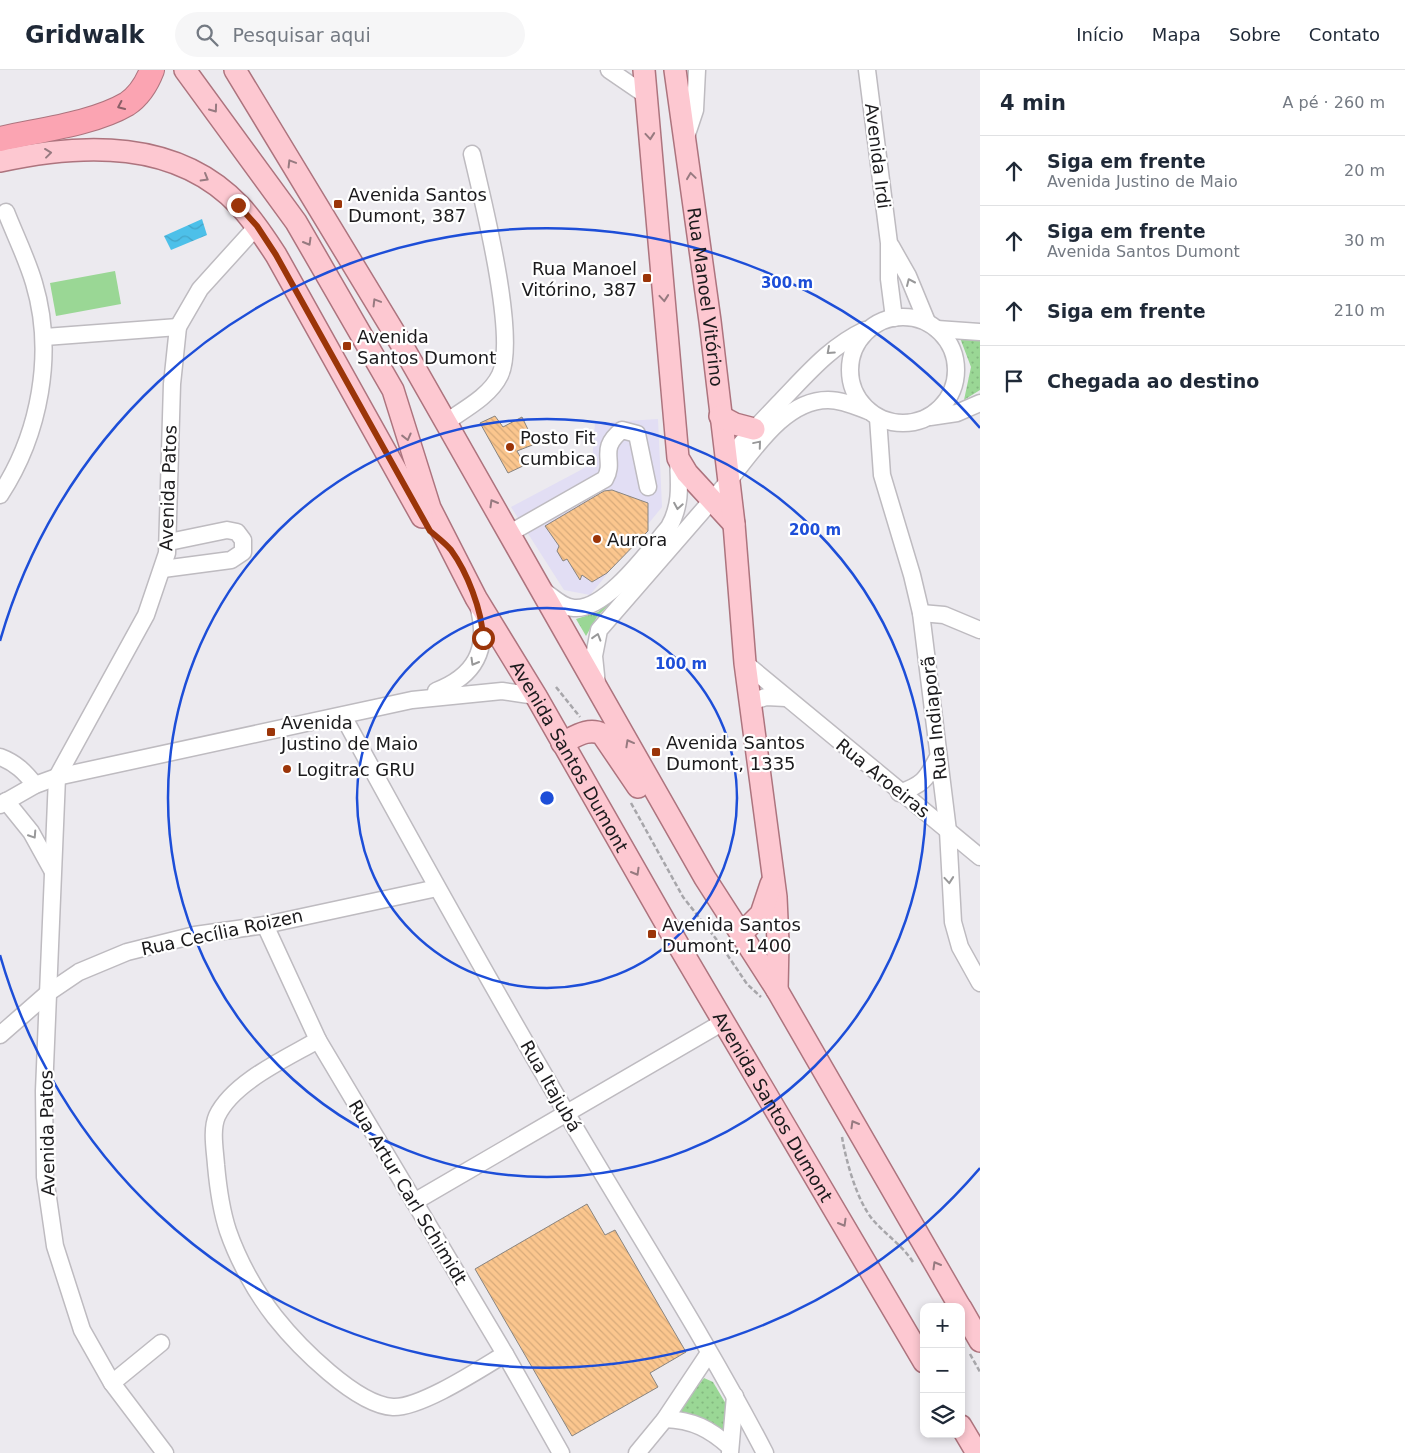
<!DOCTYPE html>
<html lang="pt">
<head>
<meta charset="utf-8">
<style>
	body { margin:0; font-family:"DejaVu Sans",sans-serif; background:#f6f6f7; color:#1f2937 }
	.controls { position:absolute; right:15px; bottom:15px; display:grid; overflow:hidden; border-radius:10px; box-shadow:0 2px 8px #0003 }
	.controls button { width:45px; height:45px; display:grid; place-items:center; padding:0; border:0; border-bottom:1px solid #e0e1e3; background:#fff; color:#1f2937; font:25px sans-serif }
	.stop { position:absolute; width:15px; height:15px; margin:-11px; border:4px solid #9b3509; border-radius:50%; background:#fff }
	.stop.end { background:#9b3509; border-color:#fff; box-shadow:0 1px 5px #0008 }
	.list { margin:0; padding:0; list-style:none }
	h2 { display:flex; justify-content:space-between; align-items:center; height:65px; margin:0; padding:0 20px; font-size:21px }
	h2 small { font-size:16px; font-weight:400; color:#747a83 }
	.list li { display:grid; grid-template-columns:32px 1fr auto; gap:15px; align-items:center; box-sizing:border-box; height:70px; padding:0 20px; border-top:1px solid #e0e1e3 }
	.list b { display:block; font-size:19px; white-space:nowrap }
	.list p { margin:0; font-size:16px; white-space:nowrap; color:#747a83 }
	.list em { font-size:16px; font-style:normal; color:#747a83 }
	.icon { flex:none; width:28px; height:28px; fill:none; stroke:currentColor; stroke-width:2; stroke-linecap:round; stroke-linejoin:round }
	.map { position:relative; flex:none; width:980px; height:1383px; overflow:hidden }
	header { display:flex; align-items:center; gap:30px; box-sizing:border-box; height:70px; padding:0 25px; background:#fff; border-bottom:1px solid #e0e1e3 }
	header strong { font-size:24px }
	nav { display:flex; gap:28px; margin-inline-start:auto; font-size:18px }
	.search { width:350px; height:45px; background:#f6f6f7; display:flex; align-items:center; gap:12px; box-sizing:border-box; padding:0 18px; border-radius:28px; color:#747a83; font-size:19px }
	main { display:flex }
	aside { flex:1; background:#fff }
	.map>svg:first-child { display:block }
</style>
</head>
<body>
<header>
<strong>Gridwalk</strong>
<div class="search"><svg class="icon" aria-label="search" viewBox="0 0 24 24"><circle cx="10" cy="10" r="6"/><path d="M15 15l6 6"/></svg>Pesquisar aqui</div>
<nav><a>Início</a><a>Mapa</a><a>Sobre</a><a>Contato</a></nav>
</header>
<main>
<div class="map">
<svg width="980" height="1383" viewBox="0 0 980 1383">
	<defs>
		<pattern id="grass-tufts" width="24" height="20" patternUnits="userSpaceOnUse" patternTransform="scale(1.25)"><rect width="24" height="20" fill="#9ad795"/><path d="M3 7l-1-3M5 7V3M7 7l1-3M15 17l-1-3M17 17v-4M19 17l1-3" fill="none" stroke="#84b880"/></pattern>
		<pattern id="park-dots" width="8" height="8" patternUnits="userSpaceOnUse" patternTransform="scale(1.25)"><rect width="8" height="8" fill="#9ad795"/><path d="M2 2h.1M6 6h.1" fill="none" stroke="#84b880" stroke-width="1.8" stroke-linecap="round"/></pattern>
		<pattern id="water-waves" width="16" height="10" patternUnits="userSpaceOnUse" patternTransform="scale(1.25)"><rect width="16" height="10" fill="#4dc0e9"/><path d="M0 5q4-4 8 0t8 0" fill="none" stroke="#43a4c7"/></pattern>
		<pattern id="building-back-hatch" width="6" height="6" patternUnits="userSpaceOnUse" patternTransform="scale(1.25)"><rect width="6" height="6" fill="#fbc68e"/><path d="M-1 5l2 2M0 0l6 6M5-1l2 2" fill="none" stroke="#d7aa7a"/></pattern>
	</defs>
	<rect width="100%" height="100%" fill="#eceaef"/>
	<path fill="#e2def4" d="M658,349L662,437L590,525L564,520L511,437L592,394L595,353Z"/>
	<path fill="url(#grass-tufts)" d="M622,521L597,547L586,566L576,549L598,542Z"/>
	<g fill="url(#park-dots)">
		<path d="M960,268H980V320L964,330L971,297Z"/>
		<path d="M704,1308L713,1312L726,1334L723,1362L677,1343Z"/>
	</g>
	<path fill="#9ad795" d="M115,201L121,234L56,246L50,213Z"/>
	<path fill="url(#water-waves)" d="M202,149L207,165L171,180L164,166Z"/>
	<g fill="url(#building-back-hatch)" stroke="#888480">
		<path d="M495,346L503,357L522,347L535,374L517,381L525,395L508,403L480,353Z"/>
		<path d="M612,420L648,433V461L607,503L592,512L582,505L580,510L567,489L563,491L557,481L559,476L545,456L604,421Z"/>
		<path d="M587,1134L605,1165L615,1160L686,1282L650,1303L658,1317L572,1366L475,1199Z"/>
	</g>
	<g fill="none" stroke-linecap="round" stroke-linejoin="round">
		<g stroke="#bebbc0" stroke-width="19">
			<g id="minor">
				<path d="M609,0L647,26"/>
				<path d="M867,0L889,173V209L894,248"/>
				<path d="M686,67L695,40L697,0"/>
				<path d="M891,176L908,206L927,252"/>
				<circle cx="903" cy="300" r="53"/>
				<path d="M937,259L980,262"/>
				<path d="M45,267L178,257"/>
				<path d="M930,347L957,343L980,333"/>
				<path d="M878,348L882,405L912,505L921,543L948,761L953,852L960,877L980,913"/>
				<path d="M446,352C465,339 490,326 500,305C518,268 482,127 472,84"/>
				<path d="M726,392C744,369 764,349 783,329C809,302 831,276 865,260"/>
				<path d="M0,425C40,364 55,283 34,213C27,189 15,165 6,142"/>
				<path d="M510,463L605,409C616,390 597,380 622,360L637,364L648,417"/>
				<path d="M163,499L231,490L243,482V470L237,462L227,460L169,472"/>
				<path d="M544,521C554,528 562,537 574,538C606,541 650,479 669,457C682,434 679,413 678,388"/>
				<path d="M921,543L944,545L980,560"/>
				<path d="M745,593L980,787"/>
				<path d="M597,615L594,586L599,560L712,430C744,398 777,330 828,330C842,330 855,336 868,341"/>
				<path d="M436,621C475,606 489,580 479,539"/>
				<path d="M750,632L766,627L786,628"/>
				<path d="M343,646C416,780 490,913 567,1044C633,1157 705,1267 765,1383"/>
				<path d="M0,687C16,693 25,702 35,715"/>
				<path d="M899,723C922,715 926,710 937,689"/>
				<path d="M6,731L31,762L52,800"/>
				<path d="M0,735L35,715L57,707L412,630L502,621L536,626"/>
				<path d="M265,855L318,970L505,1284L561,1383"/>
				<path d="M0,965L48,923L79,902L127,882L195,865L265,855L437,818"/>
				<path d="M318,970C287,988 233,1012 217,1046C211,1060 215,1080 216,1095C218,1117 221,1140 228,1161C238,1190 256,1223 275,1247C298,1276 356,1335 393,1337C421,1338 480,1299 505,1284"/>
				<path d="M414,1132L725,951"/>
				<path d="M112,1313L161,1273"/>
				<path d="M665,1349C693,1350 710,1359 730,1377"/>
				<path d="M165,1383L112,1313L82,1260L55,1176L45,1107L44,1021L57,707L146,545L167,483L172,314L178,257L200,219L257,156"/>
				<path d="M637,1383L665,1349L709,1283"/>
				<path d="M730,1383L735,1326"/>
			</g>
		</g>
		<g stroke="#ad747e" stroke-width="24">
			<g id="major">
				<path id="s1" d="M185,0L296,152L393,320L430,438L476,528L536,626L673,866L924,1292"/>
				<path d="M235,0L403,277L705,808L777,920L960,1237"/>
				<path d="M644,0L678,388L687,403L734,454"/>
				<path id="s2" d="M675,0L710,251L734,454L745,593L776,827L778,872L777,920"/>
				<path d="M0,91C82,73 177,69 240,136C254,151 265,168 276,185L422,447"/>
				<path d="M720,346L735,354L754,359"/>
				<path d="M562,673C575,667 588,657 602,664L638,717"/>
				<path d="M742,863L761,844L771,814"/>
				<path d="M961,1238L980,1271"/>
				<path d="M961,1356L977,1383"/>
			</g>
		</g>
		<g stroke="#ad747e" stroke-width="26">
			<path id="highway" d="M0,69C39,60 93,54 127,34C139,26 147,13 152,0"/>
		</g>
		<g stroke="#a7a6aa" stroke-width="2.5" stroke-dasharray="5 2.5" stroke-linecap="butt">
			<path d="M556,617L580,647"/>
			<path d="M631,733L683,827L720,874L747,914L761,927"/>
			<path d="M842,1067C846,1091 857,1131 873,1150C886,1165 902,1175 913,1192"/>
			<path d="M970,1284L980,1302"/>
		</g>
		<use href="#minor" stroke="#fff" stroke-width="16"/>
		<use href="#major" stroke="#fdc8d1" stroke-width="21"/>
		<use href="#highway" stroke="#fba4b2" stroke-width="24"/>
	</g>
	<defs><path id="oneway-chevron" d="M-2-3.5L2.5 0L-2 3.5" fill="none" stroke-width="1.6" stroke-linecap="round" stroke-linejoin="round" transform="scale(1.25)"/></defs>
	<use stroke="#8b5f67" href="#oneway-chevron" transform="translate(121 36) rotate(155)"/>
	<g stroke="#977a80">
		<use href="#oneway-chevron" transform="translate(214 39) rotate(54)"/>
		<use href="#oneway-chevron" transform="translate(650 66) rotate(85)"/>
		<use href="#oneway-chevron" transform="translate(48 83) rotate(-7)"/>
		<use href="#oneway-chevron" transform="translate(291 93) rotate(-121)"/>
		<use href="#oneway-chevron" transform="translate(691 106) rotate(-98)"/>
		<use href="#oneway-chevron" transform="translate(205 108) rotate(30)"/>
		<use href="#oneway-chevron" transform="translate(308 172) rotate(60)"/>
		<use href="#oneway-chevron" transform="translate(664 228) rotate(85)"/>
		<use href="#oneway-chevron" transform="translate(376 232) rotate(-121)"/>
		<use href="#oneway-chevron" transform="translate(407 367) rotate(76)"/>
		<use href="#oneway-chevron" transform="translate(493 433) rotate(-120)"/>
		<use href="#oneway-chevron" transform="translate(629 673) rotate(-119)"/>
		<use href="#oneway-chevron" transform="translate(636 802) rotate(60)"/>
		<use href="#oneway-chevron" transform="translate(854 1054) rotate(-120)"/>
		<use href="#oneway-chevron" transform="translate(843 1153) rotate(60)"/>
		<use href="#oneway-chevron" transform="translate(936 1195) rotate(-120)"/>
	</g>
	<g stroke="#989899">
		<use href="#oneway-chevron" transform="translate(910 212) rotate(-114)"/>
		<use href="#oneway-chevron" transform="translate(830 281) rotate(138)"/>
		<use href="#oneway-chevron" transform="translate(758 374) rotate(-50)"/>
		<use href="#oneway-chevron" transform="translate(678 436) rotate(100)"/>
		<use href="#oneway-chevron" transform="translate(597 567) rotate(-73)"/>
		<use href="#oneway-chevron" transform="translate(474 592) rotate(120)"/>
		<use href="#oneway-chevron" transform="translate(33 765) rotate(57)"/>
		<use href="#oneway-chevron" transform="translate(949 810) rotate(85)"/>
	</g>
	<g fill="none" stroke-linecap="round" stroke-linejoin="round">
		<path stroke="#9b3509" stroke-width="6" d="M238,135L257,156L276,185L430,461C437,467 445,473 451,480C467,502 482,540 483,568"/>
	</g>
	<g fill="none" stroke="#1d4ed8" stroke-width="2.5">
		<circle cx="547" cy="728" r="190"/>
		<circle cx="547" cy="728" r="379"/>
		<path d="M980 1098A569 569 0 0 1 0 885M0 571A569 569 0 0 1 980 358"/>
	</g>
	<g fill="#9b3509" stroke="#fff" stroke-width="2">
		<rect x="333" y="129" width="10" height="10" rx="2.5"/>
		<rect x="642" y="203" width="10" height="10" rx="2.5"/>
		<rect x="342" y="271" width="10" height="10" rx="2.5"/>
		<circle cx="510" cy="377" r="5"/>
		<circle cx="597" cy="469" r="5"/>
		<rect x="266" y="657" width="10" height="10" rx="2.5"/>
		<rect x="651" y="677" width="10" height="10" rx="2.5"/>
		<circle cx="287" cy="699" r="5"/>
		<rect x="647" y="859" width="10" height="10" rx="2.5"/>
	</g>
	<g text-anchor="middle" dominant-baseline="central" stroke-width="4.5" stroke-linejoin="round" paint-order="stroke">
		<g font-size="18" fill="#1b1a1c" stroke="#fff">
			<text transform="translate(878 86) rotate(83)">Avenida Irdi</text>
			<text stroke="none"><textPath href="#s2" startOffset="229">Rua Manoel Vitórino</textPath></text>
			<text transform="translate(168 418) rotate(-88)">Avenida Patos</text>
			<text transform="translate(934 648) rotate(-96)">Rua Indiaporã</text>
			<text stroke="none"><textPath href="#s1" startOffset="791">Avenida Santos Dumont</textPath></text>
			<text transform="translate(883 708) rotate(39)">Rua Aroeiras</text>
			<text transform="translate(222 862) rotate(-12)">Rua Cecília Roizen</text>
			<text transform="translate(551 1016) rotate(60)">Rua Itajubá</text>
			<text stroke="none"><textPath href="#s1" startOffset="1196">Avenida Santos Dumont</textPath></text>
			<text transform="translate(47 1063) rotate(-91)">Avenida Patos</text>
			<text transform="translate(408 1122) rotate(59)">Rua Artur Carl Schimidt</text>
		</g>
		<g font-size="18" fill="#1b1a1c" stroke="#fff" text-anchor="start">
			<text x="348" y="124">Avenida Santos<tspan x="348" dy="21">Dumont, 387</tspan></text>
			<text x="637" y="198" text-anchor="end">Rua Manoel<tspan x="637" dy="21">Vitórino, 387</tspan></text>
			<text x="357" y="266">Avenida<tspan x="357" dy="21">Santos Dumont</tspan></text>
			<text x="520" y="367">Posto Fit<tspan x="520" dy="21">cumbica</tspan></text>
			<text x="607" y="469">Aurora</text>
			<text x="281" y="652">Avenida<tspan x="281" dy="21">Justino de Maio</tspan></text>
			<text x="666" y="672">Avenida Santos<tspan x="666" dy="21">Dumont, 1335</tspan></text>
			<text x="297" y="699">Logitrac GRU</text>
			<text x="662" y="854">Avenida Santos<tspan x="662" dy="21">Dumont, 1400</tspan></text>
		</g>
	</g>
	<circle cx="547" cy="728" r="8" fill="#1d4ed8" stroke="#fff" stroke-width="2.5"/>
	<g font-size="15" text-anchor="middle" font-weight="bold" fill="#1d4ed8" stroke="#fff" stroke-width="4.5" stroke-linejoin="round" paint-order="stroke">
		<text x="787" y="218">300 m</text>
		<text x="815" y="465">200 m</text>
		<text x="681" y="599">100 m</text>
	</g>
</svg>
<div class="controls">
<button>+</button>
<button>−</button>
<button><svg class="icon" aria-label="layers" viewBox="0 0 24 24"><path d="M12 4l9 5-9 5-9-5zM3 14l9 5 9-5"/></svg></button>
</div>
<div class="stop" style="left:483px;top:568px"></div>
<div class="stop end" style="left:238px;top:135px"></div>
</div>
<aside>
<h2>4 min<small>A pé · 260 m</small></h2>
<ul class="list">
<li><svg class="icon" aria-label="ahead" viewBox="0 0 24 24"><path d="M12 20V5M6 11l6-6 6 6"/></svg><div><b>Siga em frente</b><p>Avenida Justino de Maio</p></div><em>20 m</em></li>
<li><svg class="icon" aria-label="ahead" viewBox="0 0 24 24"><path d="M12 20V5M6 11l6-6 6 6"/></svg><div><b>Siga em frente</b><p>Avenida Santos Dumont</p></div><em>30 m</em></li>
<li><svg class="icon" aria-label="ahead" viewBox="0 0 24 24"><path d="M12 20V5M6 11l6-6 6 6"/></svg><div><b>Siga em frente</b></div><em>210 m</em></li>
<li><svg class="icon" aria-label="arrive" viewBox="0 0 24 24"><path d="M6 21V4h12l-3 4 3 4H6"/></svg><div><b>Chegada ao destino</b></div></li>
</ul>
</aside>
</main>
</body>
</html>
